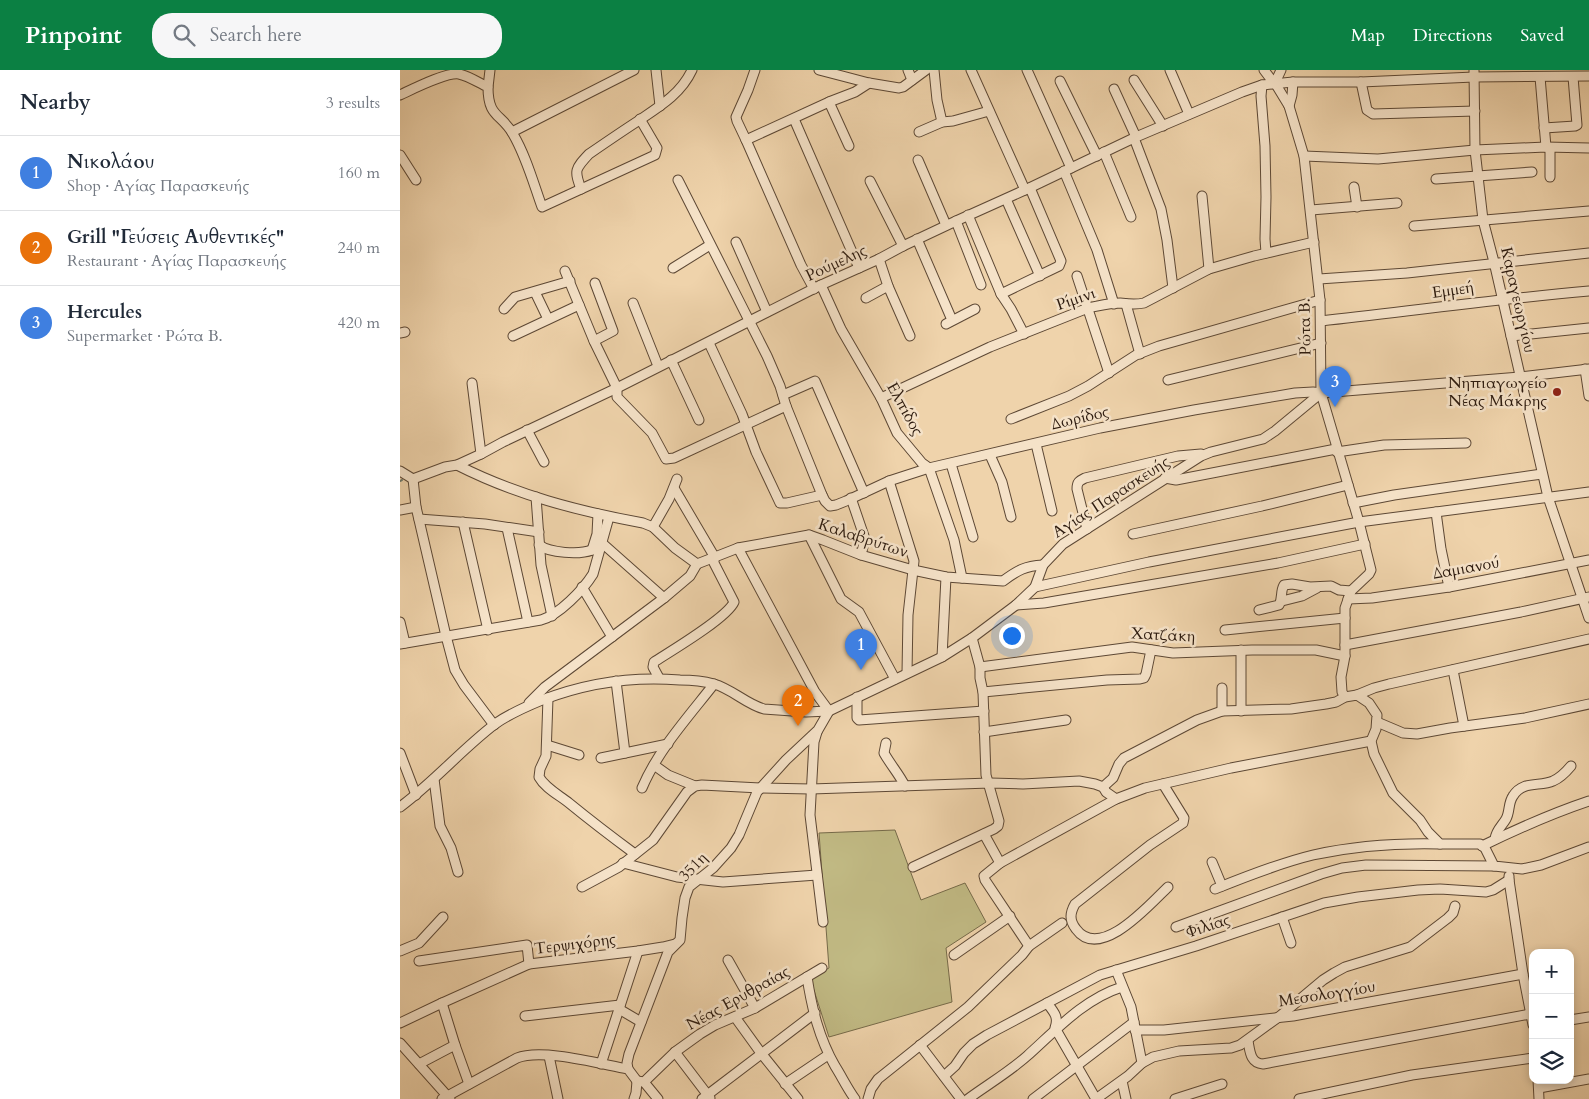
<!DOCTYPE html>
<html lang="en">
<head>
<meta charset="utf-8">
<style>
	body { margin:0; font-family:Cardo,serif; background:#f6f6f7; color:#1f2937 }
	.controls { position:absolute; right:15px; bottom:15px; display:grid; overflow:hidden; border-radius:10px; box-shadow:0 2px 8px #0003 }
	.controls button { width:45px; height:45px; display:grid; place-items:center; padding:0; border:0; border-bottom:1px solid #e0e1e3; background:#fff; color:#1f2937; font:25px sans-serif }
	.you { position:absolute; left:611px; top:565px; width:18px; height:18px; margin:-12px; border:4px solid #fff; border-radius:50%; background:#1a73e8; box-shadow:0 0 0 8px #1a73e833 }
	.badge { display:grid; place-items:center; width:32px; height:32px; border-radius:50%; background:#0b8043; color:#fff; font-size:16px; font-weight:700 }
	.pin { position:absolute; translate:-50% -41px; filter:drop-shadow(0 1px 2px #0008) }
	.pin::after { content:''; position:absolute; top:26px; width:18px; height:15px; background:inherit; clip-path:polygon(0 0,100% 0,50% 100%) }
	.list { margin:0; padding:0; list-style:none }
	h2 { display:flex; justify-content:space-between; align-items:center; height:65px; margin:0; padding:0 20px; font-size:21px }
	h2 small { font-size:16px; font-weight:400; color:#747a83 }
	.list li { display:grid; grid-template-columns:32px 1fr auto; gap:15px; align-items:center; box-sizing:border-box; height:75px; padding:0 20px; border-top:1px solid #e0e1e3 }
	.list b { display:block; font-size:19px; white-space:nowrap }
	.list p { margin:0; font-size:16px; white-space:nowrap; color:#747a83 }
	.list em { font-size:16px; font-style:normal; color:#747a83 }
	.icon { flex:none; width:28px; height:28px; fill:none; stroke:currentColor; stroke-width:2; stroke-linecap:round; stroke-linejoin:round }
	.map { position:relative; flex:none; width:1189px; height:1029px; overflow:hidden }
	header { display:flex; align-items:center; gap:30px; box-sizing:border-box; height:70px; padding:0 25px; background:#0b8043; color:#fff }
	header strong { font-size:24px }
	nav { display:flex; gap:28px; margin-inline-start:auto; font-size:18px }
	.search { width:350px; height:45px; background:#f6f6f7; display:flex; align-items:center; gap:12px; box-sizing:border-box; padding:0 18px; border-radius:20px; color:#747a83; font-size:19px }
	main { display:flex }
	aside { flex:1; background:#fff }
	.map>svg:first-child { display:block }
</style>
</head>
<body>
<header>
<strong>Pinpoint</strong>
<div class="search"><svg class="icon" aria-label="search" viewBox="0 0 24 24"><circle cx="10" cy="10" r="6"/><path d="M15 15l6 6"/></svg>Search here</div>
<nav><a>Map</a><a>Directions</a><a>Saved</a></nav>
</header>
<main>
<aside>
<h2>Nearby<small>3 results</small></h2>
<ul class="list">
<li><span class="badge" style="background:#3f7fe0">1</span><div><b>Νικολάου</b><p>Shop · Αγίας Παρασκευής</p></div><em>160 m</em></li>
<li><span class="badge" style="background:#e8710a">2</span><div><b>Grill &quot;Γεύσεις Αυθεντικές&quot;</b><p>Restaurant · Αγίας Παρασκευής</p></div><em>240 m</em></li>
<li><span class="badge" style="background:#3f7fe0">3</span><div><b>Hercules</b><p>Supermarket · Ρώτα Β.</p></div><em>420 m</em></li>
</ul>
</aside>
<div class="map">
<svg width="1189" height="1029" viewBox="0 0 1189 1029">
	<rect width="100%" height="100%" fill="#efd3ab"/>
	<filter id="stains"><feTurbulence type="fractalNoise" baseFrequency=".004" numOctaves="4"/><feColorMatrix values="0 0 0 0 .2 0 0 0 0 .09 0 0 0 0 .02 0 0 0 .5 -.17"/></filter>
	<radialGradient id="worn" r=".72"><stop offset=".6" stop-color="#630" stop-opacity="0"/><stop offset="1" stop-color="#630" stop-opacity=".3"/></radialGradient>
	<path fill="#c1ba84" stroke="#766a49" d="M495,760L521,830L565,813L586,852L546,878L552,932L429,967L410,908L429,898L419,763Z"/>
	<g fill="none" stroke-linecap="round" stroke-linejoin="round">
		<path stroke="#6e796b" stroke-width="2" d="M0,411L2,410"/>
		<g stroke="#5d4835" stroke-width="11">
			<g id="minor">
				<path d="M256,0L260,36"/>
				<path d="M355,0L348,20L336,47L337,51L346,70L401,195L414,219"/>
				<path d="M419,0L469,13L499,18L503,17L526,0"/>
				<path d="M508,0L512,10"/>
				<path d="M534,0L537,30L542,52"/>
				<path d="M571,0L625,120"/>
				<path d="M627,0L671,98"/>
				<path d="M770,0L789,44"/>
				<path d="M864,0L870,8L875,13L889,36L904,86L920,230L921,323L959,452L971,500L969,504L951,521L945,538V586L941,607L942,622L945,627"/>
				<path d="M1074,0L1075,80L1083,150L1094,192L1148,427L1189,548"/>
				<path d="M1140,7L1146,77"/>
				<path d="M734,10L763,56"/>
				<path d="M660,11L697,86"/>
				<path d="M961,12L967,40L973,44L1075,41"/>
				<path d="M875,13L881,0"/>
				<path d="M862,15L861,26L865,76L866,127L865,169L866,183"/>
				<path d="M88,17L90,0"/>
				<path d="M714,19L736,67"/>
				<path d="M0,25C13,19 46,2 59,4C69,6 79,13 88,17C88,48 101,43 113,64C126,86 133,112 142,137L255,85L257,78L240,49"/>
				<path d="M429,32L449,76"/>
				<path d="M889,36L892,25L893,12"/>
				<path d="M394,49L459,198"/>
				<path d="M1144,58L1175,56L1177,55L1173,7"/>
				<path d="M112,62L234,0"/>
				<path d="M519,62L542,52L553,51L589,41"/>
				<path d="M734,68L761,139L767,170L773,218"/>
				<path d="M346,70L429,32L455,22L469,13"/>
				<path d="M704,82L731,147"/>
				<path d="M0,85L16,110"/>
				<path d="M904,86L978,89L1075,80L1146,77L1189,78"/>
				<path d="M518,90L546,155"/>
				<path d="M664,101L697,180L714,234"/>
				<path d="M1150,107V78"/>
				<path d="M1036,109L1132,102"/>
				<path d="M278,110L367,286L380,316L386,336L422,425L425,431L430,436L436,435L446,431L489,411L529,398L700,358L794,340L895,323L913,322L921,323"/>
				<path d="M470,111L503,176"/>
				<path d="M954,117L957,137"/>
				<path d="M181,119C174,100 175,99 189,84C205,73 221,62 238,51C259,37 281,24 292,0"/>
				<path d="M802,126L809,199"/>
				<path d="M606,129L640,206"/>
				<path d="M911,140L997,133"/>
				<path d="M568,145L601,224L611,239L624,264"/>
				<path d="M556,151L581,215"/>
				<path d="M1014,156L1189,141"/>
				<path d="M517,169L552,250"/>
				<path d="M336,172L367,242"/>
				<path d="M479,189L488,216L510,266"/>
				<path d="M273,198L310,175"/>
				<path d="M165,201L194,271L217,318V327L252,363L266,389L274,388L386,336"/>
				<path d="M677,206L709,303"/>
				<path d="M919,209L1007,203L1189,183"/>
				<path d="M421,215L441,259L481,328L497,363L522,393L529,398L554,470L562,508"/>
				<path d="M135,222L148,249"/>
				<path d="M601,224L659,196L661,191L630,118"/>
				<path d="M466,228L488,216"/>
				<path d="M233,233L258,296"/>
				<path d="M726,234L740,284"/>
				<path d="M104,239L115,227L170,211"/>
				<path d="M921,251C1010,241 1099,229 1189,221"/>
				<path d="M546,254L575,239"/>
				<path d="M0,263L5,262"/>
				<path d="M113,266L179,235"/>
				<path d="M1111,266L1189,258"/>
				<path d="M194,271L213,261L195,213"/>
				<path d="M309,273L342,344L356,382L380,433H387L422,425"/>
				<path d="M271,290L299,350"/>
				<path d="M1185,299L1189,326"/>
				<path d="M768,310L921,273"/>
				<path d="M72,313L81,384"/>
				<path d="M383,325L415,311L464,423"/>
				<path d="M481,328L590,277L688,238C699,236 709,233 720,233C729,234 735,235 744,233L809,199L854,186L914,172"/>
				<path d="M611,349L669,326L688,316L736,285L759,276L920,230"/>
				<path d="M127,360L144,392"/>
				<path d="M636,374L652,441"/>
				<path d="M937,382L984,375L1066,373"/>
				<path d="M590,385L602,412L611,447"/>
				<path d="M551,394L573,467"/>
				<path d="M57,395C116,425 178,441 243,453L253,457L275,478L297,494"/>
				<path d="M0,401L13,409"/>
				<path d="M765,408L776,410L936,379"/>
				<path d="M13,409L45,397L57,395L81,384L103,372L217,318L421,215L479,189L503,176L556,151L625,120L736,67L842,22L862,15L893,12H961L1074,7L1189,6"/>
				<path d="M13,409L16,437L46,566L55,600L64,615L94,655"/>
				<path d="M489,411L514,491L508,545L507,603"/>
				<path d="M136,427L141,495L152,546"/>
				<path d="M451,428L465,469L461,485"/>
				<path d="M953,433L994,425L1142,404"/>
				<path d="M0,440L16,437"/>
				<path d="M1036,442L1041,479L1049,517"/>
				<path d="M19,449L85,454L139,462"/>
				<path d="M63,452L88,560"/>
				<path d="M253,457L269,429L277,409"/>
				<path d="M107,458L128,552"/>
				<path d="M687,459L677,419C677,412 679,411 685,408L778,386L801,384"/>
				<path d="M733,464L862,436L948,415"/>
				<path d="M409,465L441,529L459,542L495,609"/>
				<path d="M139,475C150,483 179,485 192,480C196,479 199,476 202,473L264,528"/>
				<path d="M338,478L415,622L429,641"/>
				<path d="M192,480L197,464L198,444"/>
				<path d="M297,494L338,478L409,465L423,470L461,485L513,500L546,507L603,511C618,500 625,496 643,495"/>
				<path d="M182,517L212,567"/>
				<path d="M635,517L749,492L959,452L1189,422"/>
				<path d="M948,529L972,528L1049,517L1189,490"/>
				<path d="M882,531L902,526L917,518"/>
				<path d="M616,535L644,533L673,528L878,493L965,474"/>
				<path d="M859,540L879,535C883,528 880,522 884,515L892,514L910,517L931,516L939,520L951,521"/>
				<path d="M0,552L5,573"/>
				<path d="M825,560L945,548"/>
				<path d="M0,574L141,550C159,545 183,520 193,504L209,447"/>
				<path d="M945,575L1121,542L1189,527"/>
				<path d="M841,580V641"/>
				<path d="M542,587L546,507"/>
				<path d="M580,597L732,577L773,583L852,580H916L945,586"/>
				<path d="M1053,600L1064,656"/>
				<path d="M259,608L253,597L254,592C271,581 327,548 334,532L314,493V486L274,418"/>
				<path d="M583,622L707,610L740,609L744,608L746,604L751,580"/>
				<path d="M957,625L974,618L989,614L1189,569"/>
				<path d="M457,627V648L459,650L584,641"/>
				<path d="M148,628L146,686L140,699L139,707C145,718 159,725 169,733C191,751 212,767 235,784"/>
				<path d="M129,633L145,617L264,528L290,506L297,494"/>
				<path d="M822,641V618"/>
				<path d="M977,652L1003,663L1017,664L1050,658L1125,648L1189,634"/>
				<path d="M417,662L414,672L410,745L423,852"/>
				<path d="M584,662L666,650"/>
				<path d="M486,673L484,683C490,694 499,704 505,716"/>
				<path d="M147,675L179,685"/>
				<path d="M0,683L16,725"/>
				<path d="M225,683L268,674"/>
				<path d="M201,688L225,683L216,611"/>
				<path d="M254,695L268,705L295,716"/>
				<path d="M34,709L40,756L51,778L58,802"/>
				<path d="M763,714L784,748L783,753L750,775L675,834C670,843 669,850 676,859C700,892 750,834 768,817"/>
				<path d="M703,717L713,708L719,694L724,688L797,650L822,641L891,639L926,634L936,632L945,627L957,625L969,633L977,645L976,659L971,671L974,684L993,723L1020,750L1028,762L1040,774H1080L1085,778L1094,796L1122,799L1141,795L1189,777"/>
				<path d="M242,718C258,680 289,646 314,614"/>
				<path d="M0,737C34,712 61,680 95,654C109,644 125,637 142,630C186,613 232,606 280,610C291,610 303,611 314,614C332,619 346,634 364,639L406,642L429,641L542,587L572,568L616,535L635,517L643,495L663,474L801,386L811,382L863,369L875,361L921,323L1120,307L1189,299"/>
				<path d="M584,764L600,793"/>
				<path d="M1095,769C1096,760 1102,756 1106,749C1110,742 1108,733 1113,726C1123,710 1140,717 1153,711C1160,708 1166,702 1171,696"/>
				<path d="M1082,776C1119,758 1150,744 1189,731"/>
				<path d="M812,792L822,816"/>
				<path d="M223,793L277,807L323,812L417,805"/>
				<path d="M513,797L594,759L598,756L599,751L586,705L583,622L580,608V597L572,568"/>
				<path d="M1109,806V810L1123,904L1133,955"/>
				<path d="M182,817L219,797L253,770L287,722L295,716L302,715L360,718L411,719L590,713L623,714L679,711L695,714L703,717L706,722L716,729"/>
				<path d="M815,819C847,806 880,793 913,785C954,776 998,773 1040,774"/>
				<path d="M882,847L891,873"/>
				<path d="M776,857L921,804L942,798L966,795L1094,796"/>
				<path d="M629,876L585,810L584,806L600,793L716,729L745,718L831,698L971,671"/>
				<path d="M0,881L19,873L43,847"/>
				<path d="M554,885L610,846"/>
				<path d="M328,890L355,938"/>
				<path d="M19,891L127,875L129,894"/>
				<path d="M716,900L731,937L742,993"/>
				<path d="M407,907C412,939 419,968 435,996C442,1007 447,1018 455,1029"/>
				<path d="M42,933L55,975L69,1014"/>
				<path d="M647,933C654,942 659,947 655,958L696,1029"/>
				<path d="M219,939L241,952"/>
				<path d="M125,946L220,935"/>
				<path d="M335,947L361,983L398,1029"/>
				<path d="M1170,950L1189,947"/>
				<path d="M0,953L42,933L129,894L238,881L263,877L275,874"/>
				<path d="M735,960H764L893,946L1123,904"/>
				<path d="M848,971C850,981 850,993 863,994L1130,944"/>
				<path d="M0,973L50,1029"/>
				<path d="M520,975L561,1029"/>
				<path d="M275,982L310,1028"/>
				<path d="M149,986L158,1029"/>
				<path d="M19,994L55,975"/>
				<path d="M201,994L238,881"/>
				<path d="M228,999L227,993L229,984L268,882L280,870L282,848L285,828L289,817L313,798L331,778L339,765L357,722L386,690L418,660L429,641"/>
				<path d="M544,1006L555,996L564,983L573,974L587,965L700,905L796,876L924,833L958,827L1018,820L1040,819L1086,822L1093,820L1109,810"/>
				<path d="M1138,1010L1139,1029"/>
				<path d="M722,1011L726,1029"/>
				<path d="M244,1012L258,1029"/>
				<path d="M385,1014L428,985"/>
				<path d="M1139,1018L1189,1009"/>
				<path d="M42,1029L117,988C142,978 200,994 228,999L237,1011"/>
				<path d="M234,1029L236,1023L237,1011L244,1012L275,982L300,964L315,955L355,938L422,898"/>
				<path d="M302,1029L415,943"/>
				<path d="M468,1029L471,1019L478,1009L568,937L622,885L629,876L662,853"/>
				<path d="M568,1029C587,1015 609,1002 627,986C656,960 684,929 722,917"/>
				<path d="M633,1029L734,952"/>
				<path d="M696,1029L728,1006L742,993L753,987L779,981L831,978L840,975L880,946L923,910L934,903L945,897L1010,877L1048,848L1053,843L1055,836"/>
				<path d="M775,1029L822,1014"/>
				<path d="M899,1029L1012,1005L1133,988"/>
			</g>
		</g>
		<use href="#minor" stroke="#f5e2c8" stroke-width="9"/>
	</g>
	<circle fill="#8f2418" stroke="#f5e2c8" stroke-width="2" cx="1157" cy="322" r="5"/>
	<g text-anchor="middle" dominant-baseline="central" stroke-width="5" stroke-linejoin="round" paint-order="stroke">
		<g font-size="16" fill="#2c1a0e" stroke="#f5e2c8">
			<text transform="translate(436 193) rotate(-25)">Ρούμελης</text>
			<text transform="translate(1053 220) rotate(-8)">Εμμεή</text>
			<text transform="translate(676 229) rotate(-19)">Ρίμινι</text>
			<text transform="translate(1118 230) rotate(77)">Καραγεωργίου</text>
			<text transform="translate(905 257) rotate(-91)">Ρώτα Β.</text>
			<text transform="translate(505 339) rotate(61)">Ελπίδος</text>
			<text transform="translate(680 348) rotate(-13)">Δωρίδος</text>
			<text transform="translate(711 427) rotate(-33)">Αγίας Παρασκευής</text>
			<text transform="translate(463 468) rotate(18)">Καλαβρύτων</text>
			<text transform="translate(1066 498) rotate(-10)">Δαμιανού</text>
			<text transform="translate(763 565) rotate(3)">Χατζάκη</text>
			<text transform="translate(293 797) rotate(-46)">351η</text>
			<text transform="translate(808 856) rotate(-18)">Φιλίας</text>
			<text transform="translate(175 874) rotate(-7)">Τερψιχόρης</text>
			<text transform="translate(927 924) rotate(-9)">Μεσολογγίου</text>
			<text transform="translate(338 928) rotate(-29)">Νέας Ερυθραίας</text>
		</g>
		<g font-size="16" fill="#2c1a0e" stroke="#f5e2c8" text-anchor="end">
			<text x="1147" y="313">Νηπιαγωγείο<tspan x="1147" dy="18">Νέας Μάκρης</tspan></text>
		</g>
	</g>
	<rect width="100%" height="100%" filter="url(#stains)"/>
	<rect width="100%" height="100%" fill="url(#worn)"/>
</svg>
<div class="controls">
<button>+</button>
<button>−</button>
<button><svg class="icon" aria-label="layers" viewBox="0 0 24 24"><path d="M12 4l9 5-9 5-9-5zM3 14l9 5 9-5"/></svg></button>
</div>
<div class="you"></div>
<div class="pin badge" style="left:461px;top:600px;background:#3f7fe0">1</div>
<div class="pin badge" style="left:398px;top:656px;background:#e8710a">2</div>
<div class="pin badge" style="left:935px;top:337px;background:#3f7fe0">3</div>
</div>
</main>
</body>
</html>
